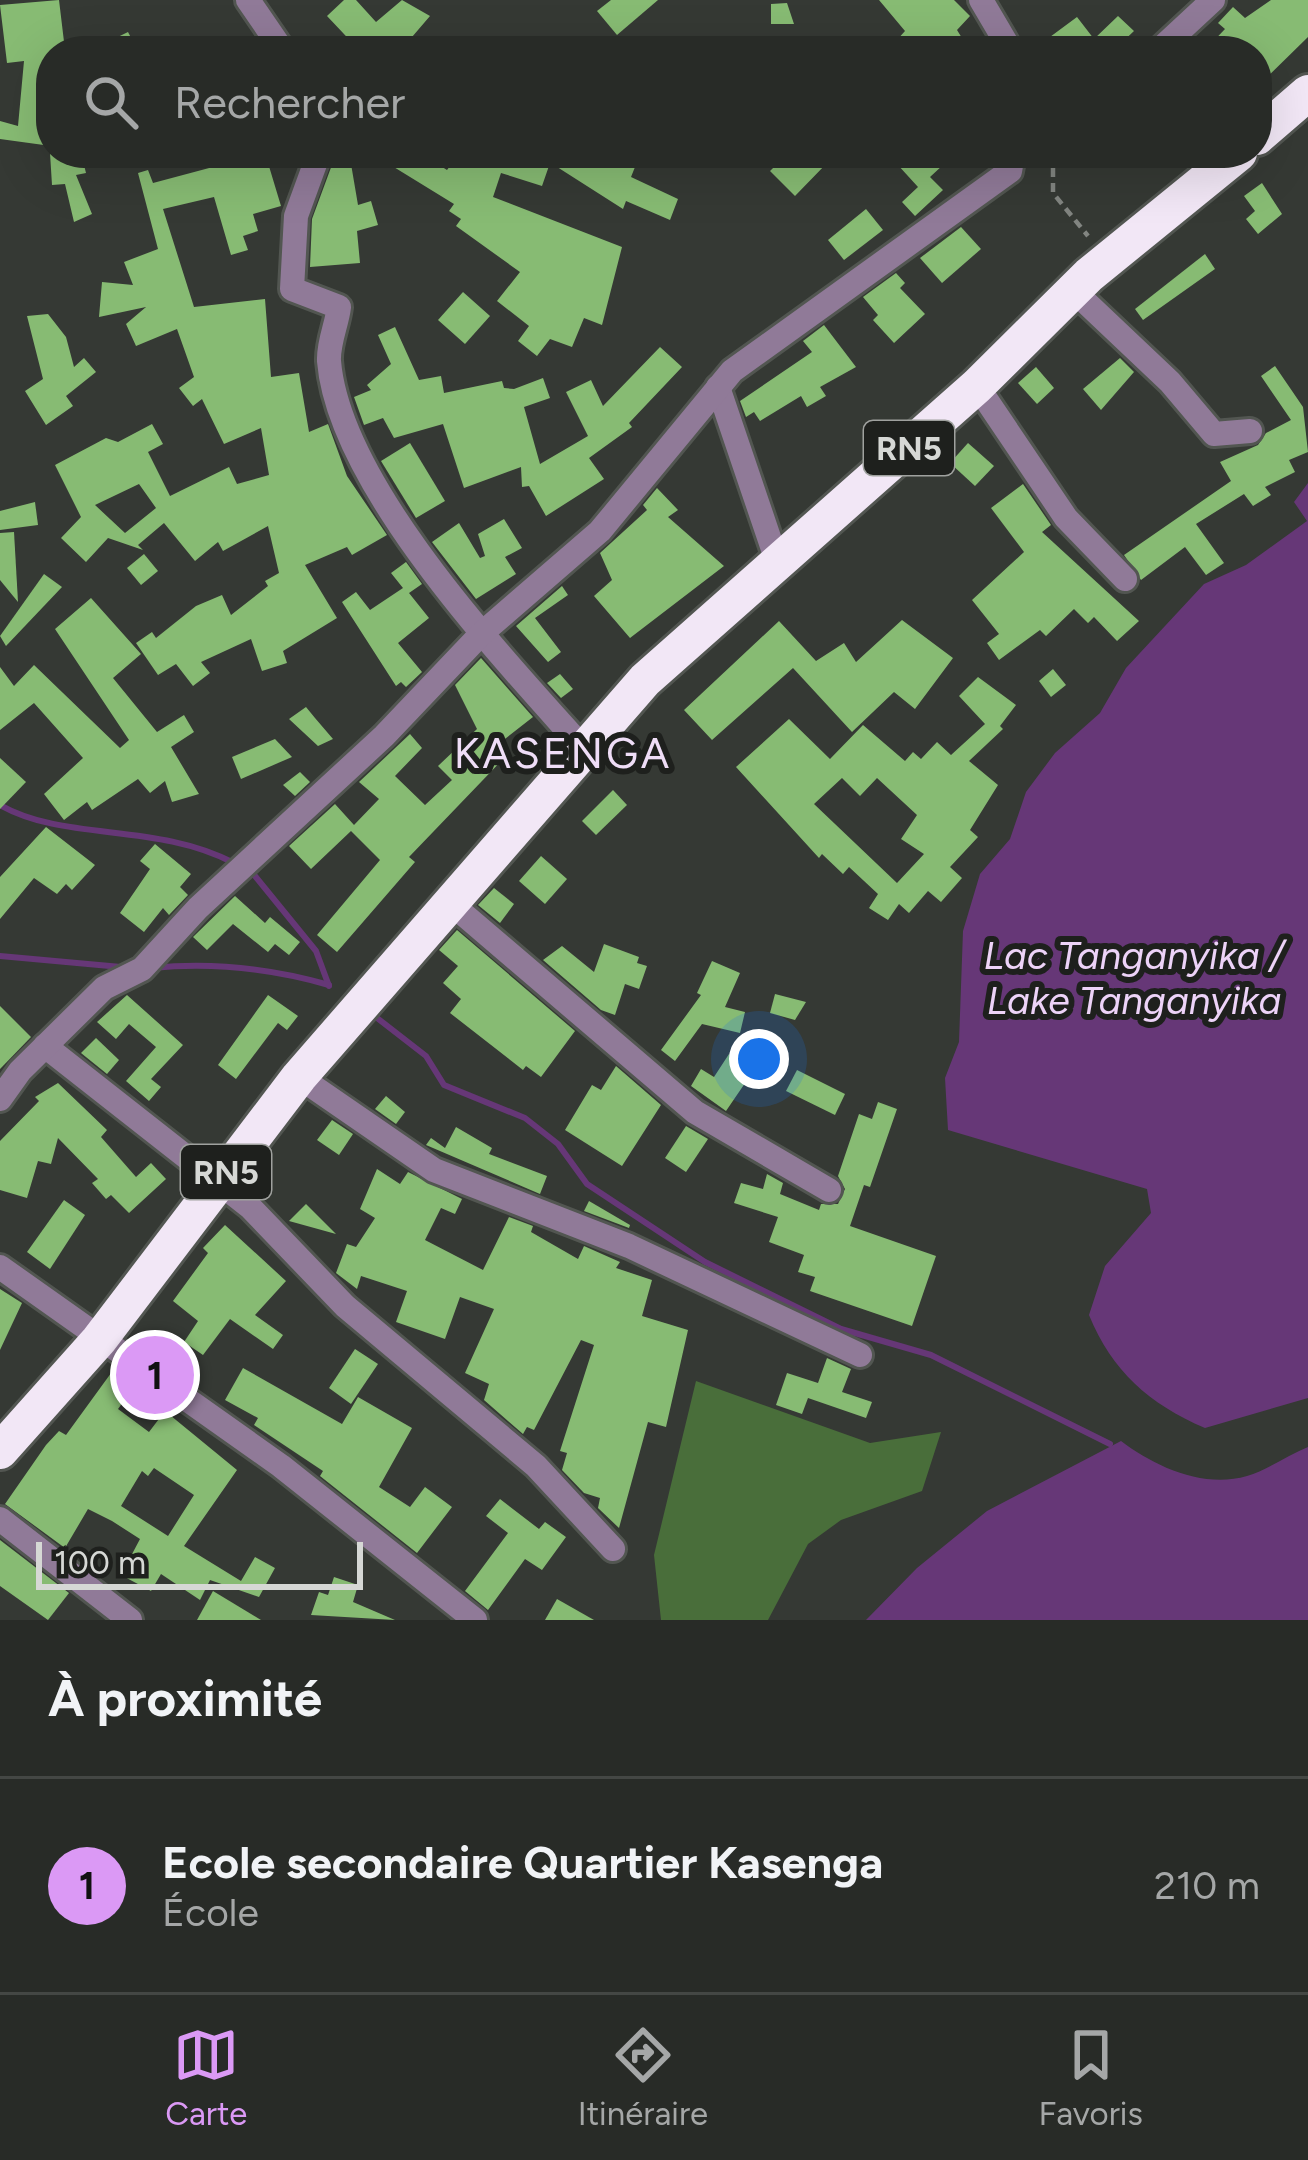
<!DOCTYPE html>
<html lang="fr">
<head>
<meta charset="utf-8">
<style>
	body { margin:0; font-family:Figtree,sans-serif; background:#30332f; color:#f1f3f6 }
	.scale { position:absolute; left:36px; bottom:30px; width:327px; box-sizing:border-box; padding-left:12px; border:6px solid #d6d8d5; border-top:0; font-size:33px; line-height:42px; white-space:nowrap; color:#d6d8d5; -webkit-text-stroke:9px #1e201d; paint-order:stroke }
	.you { position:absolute; left:759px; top:1059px; width:42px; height:42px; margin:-30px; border:9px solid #fff; border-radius:50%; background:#1a73e8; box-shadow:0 0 0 18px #1a73e833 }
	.badge { display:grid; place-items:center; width:78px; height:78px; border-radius:50%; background:#db99f5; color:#111; font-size:39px; font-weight:700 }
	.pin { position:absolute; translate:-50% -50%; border:6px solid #fff; box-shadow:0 3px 12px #0006 }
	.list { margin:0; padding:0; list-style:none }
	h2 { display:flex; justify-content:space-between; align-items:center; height:156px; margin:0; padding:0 48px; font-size:51px }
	h2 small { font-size:39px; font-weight:400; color:#a5a7a7 }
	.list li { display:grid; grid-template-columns:78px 1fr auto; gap:36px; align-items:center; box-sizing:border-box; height:216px; padding:0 48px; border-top:3px solid #444744 }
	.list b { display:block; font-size:45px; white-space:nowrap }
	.list p { margin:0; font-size:39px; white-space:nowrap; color:#a5a7a7 }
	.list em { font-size:39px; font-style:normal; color:#a5a7a7 }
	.icon { flex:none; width:66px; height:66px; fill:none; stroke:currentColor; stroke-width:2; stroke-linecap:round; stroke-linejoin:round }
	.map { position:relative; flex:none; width:1308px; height:1620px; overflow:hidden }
	.search { position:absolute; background:#282b27; box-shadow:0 12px 48px #0002; left:36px; right:36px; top:36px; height:132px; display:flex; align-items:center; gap:30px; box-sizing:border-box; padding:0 42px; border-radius:48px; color:#a5a7a7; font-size:45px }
	.sheet { height:372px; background:#282b27 }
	nav { display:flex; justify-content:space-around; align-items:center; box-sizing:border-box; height:168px; border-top:3px solid #444744; background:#282b27; font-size:33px; color:#a5a7a7 }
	nav a { display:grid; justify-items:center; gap:6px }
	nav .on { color:#db99f5 }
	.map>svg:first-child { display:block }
</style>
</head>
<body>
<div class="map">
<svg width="1308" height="1620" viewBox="0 0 1308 1620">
	<rect width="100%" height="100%" fill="#353934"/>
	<path fill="#496e3a" d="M696,1381L870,1443L941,1432L922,1491L841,1520L808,1544L768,1620H661L654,1555Z"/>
	<g fill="#663777">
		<path d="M1308,483V1398L1205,1428C1149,1404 1112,1371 1089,1315L1105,1266L1151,1213L1147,1189L948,1130L945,1078L959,1042L963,931L980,874L1010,839L1026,792L1055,753L1100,713L1126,668L1204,584L1246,565L1307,521L1294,502Z"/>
		<path d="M1121,1441C1154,1466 1203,1489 1247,1476C1267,1470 1288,1455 1308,1447V1620H866L917,1568L987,1511Z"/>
	</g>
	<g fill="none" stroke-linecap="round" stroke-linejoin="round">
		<g stroke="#663777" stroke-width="6">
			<path d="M0,805C65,842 156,822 234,863"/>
			<path d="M251,871L316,951L329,986"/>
			<path d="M0,956L121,967"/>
			<path d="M152,968C214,962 270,968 329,985"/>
			<path d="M377,1018L426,1056L444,1085L525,1118L558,1144L587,1184L705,1262L841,1329L931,1355L1110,1444"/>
		</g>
	</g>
	<g fill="#87bb73" fill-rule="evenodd">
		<path d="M59,0L65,50L51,51V146L0,139V121L18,126L24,61L7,63L0,5Z"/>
		<path d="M344,0H356L376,22L402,0L430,16L400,51H360L327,16Z"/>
		<path d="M611,0H658L617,35L597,11Z"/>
		<path d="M879,0H954L970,16L957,30L970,51H887L905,31Z"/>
		<path d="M1271,0H1308V37L1257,87V51H1204L1225,29L1218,23L1233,7L1245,18Z"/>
		<path d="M787,3L794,24H771V4Z"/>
		<path d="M1118,16L1134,31L1113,51H1031L1077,17L1094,39Z"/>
		<path d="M128,32L138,51H89Z"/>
		<path d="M50,153H81L86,173L76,175L92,214L74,222L65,184L52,185Z"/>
		<path d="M265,153L281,206L253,214L258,231L243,236L248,250L231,255L214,197L163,209L194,307L265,299L271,377L299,373L309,432L328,424L347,476L387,535L352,555L347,547L305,565L337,618L283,651L287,663L262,671L251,639L201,662L210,673L193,686L176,664L158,675L136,643L152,632L156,638L196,606L222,595L231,615L268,586L265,581L279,573L268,526L223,551L218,542L195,561L164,523L138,545L143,550L108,538L86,562L61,538L81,517L55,465L106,438L118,442L152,424L163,444L148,452L170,496L229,467L237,484L269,475L261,428L224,444L202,399L193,406L179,388L194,377L177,329L136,346L126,324L146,307L99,317L102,282L133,285L124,262L158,249L138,173L148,170L153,183ZM139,484L156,508L125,533L95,505Z"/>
		<path d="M371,153H420L447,170L460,153H532L550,163L542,186L501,173L493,197L622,247L602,325L584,318L572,347L550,339L537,356L518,341L529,326L497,301L520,272L456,226L461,219L449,211L454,204Z"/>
		<path d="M562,153H592L635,167L631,177L678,199L670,220L626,201L623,209L554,165Z"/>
		<path d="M764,153H821L828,162L795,196L770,171L775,166Z"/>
		<path d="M909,153H956L930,177L943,190L915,216L902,202L918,187L897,164Z"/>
		<path d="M350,158L358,205L371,201L378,225L357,231L360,263L310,267L312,219L333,162Z"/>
		<path d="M1262,183L1282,214L1258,234L1246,219L1255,211L1244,196Z"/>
		<path d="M866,209L883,230L844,260L828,240Z"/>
		<path d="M961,227L981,249L942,283L920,258Z"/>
		<path d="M1205,254L1215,269L1143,320L1135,309Z"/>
		<path d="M896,273L905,283L900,288L925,314L894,343L873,320L878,315L863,297Z"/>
		<path d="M463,292L490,316L465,344L438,320Z"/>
		<path d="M48,314L66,337L74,367L84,358L96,372L66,396L73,406L46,425L25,391L43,379L27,316Z"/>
		<path d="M824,325L856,367L820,387L826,396L807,407L801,396L760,421L754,412L746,417L740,401L812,352L803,341Z"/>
		<path d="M395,327L419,380L441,376L444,393L502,381L504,388L514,389L543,378L550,398L524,407L540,464L588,436L566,392L591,380L603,406L660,347L682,367L629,423L632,427L589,458L604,479L546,516L529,486L522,487L521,467L464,488L443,424L394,438L383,418L364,425L354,397L371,390L367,385L391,364L378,335Z"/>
		<path d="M1120,358L1134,372L1101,410L1083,389Z"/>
		<path d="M1275,366L1303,407L1308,452L1289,460L1295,472L1265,487L1271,495L1253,506L1244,494L1196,524L1224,563L1206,575L1185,547L1141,580L1124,555L1231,481L1220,462L1258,445L1266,433L1291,420L1261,376Z"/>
		<path d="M1036,367L1054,388L1037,404L1018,383Z"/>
		<path d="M410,443L445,501L416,518L381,461Z"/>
		<path d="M968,443L994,466L975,486L950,463Z"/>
		<path d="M1023,484L1051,525L1042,532L1139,621L1117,641L1094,617L1088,623L1074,609L1046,636L1040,630L999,660L987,643L999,634L972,600L1024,552L991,508Z"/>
		<path d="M657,488L678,510L668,517L724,566L630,638L594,596L612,580L600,553L647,510L643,505Z"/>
		<path d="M35,502L38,525L0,530V511Z"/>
		<path d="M504,519L522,548L505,557L516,574L476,599L432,542L459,523L480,558L485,556L478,534Z"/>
		<path d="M14,532L18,602L0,580V533Z"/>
		<path d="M144,554L158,571L141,585L127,568Z"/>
		<path d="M406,562L422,584L409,593L429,618L398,643L422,672L406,687L401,682L396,686L342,602L356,592L370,610L403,588L391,573Z"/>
		<path d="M44,574L62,587L6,646L0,636Z"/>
		<path d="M562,586L568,595L535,618L561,652L548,662L516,626Z"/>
		<path d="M91,598L141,654L113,678L157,732L184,715L194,732L171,747L199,794L172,802L165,781L150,793L138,779L92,810L87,802L64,820L44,794L83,758L34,703L0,730V667L14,686L34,665L120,748L129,740L55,629Z"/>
		<path d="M902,620L953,658L915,709L894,692L852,732L793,668L712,740L684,710L779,621L816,661L844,643L856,662Z"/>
		<path d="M481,658L533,717L496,746L506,756L409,857L415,862L337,952L317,935L380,860L351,831L311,869L289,846L335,804L354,825L379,799L359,782L410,734L422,748L395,776L425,805L452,780L438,766L477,729L455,685Z"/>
		<path d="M1053,669L1066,685L1051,697L1039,681Z"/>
		<path d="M560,674L573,689L561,698L547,683Z"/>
		<path d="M978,677L1016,705L1000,726L1003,729L969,761L998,785L970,830L978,837L950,867L962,878L941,902L928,891L909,913L899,904L888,920L869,908L878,894L849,867L843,874L822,854L819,858L736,767L789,719L830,759L863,725L905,761L913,752L921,759L937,742L951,755L985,724L959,696ZM842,778L860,796L877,778L917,815L901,839L924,854L897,883L814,804Z"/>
		<path d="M306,707L315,718L333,739L318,746L289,719Z"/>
		<path d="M275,739L292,757L241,779L232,757Z"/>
		<path d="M0,758L26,782L0,809Z"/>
		<path d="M300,772L310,782L295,796L283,785Z"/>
		<path d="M613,790L627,805L596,835L582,821Z"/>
		<path d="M46,827L95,865L72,890L66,884L57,894L34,878L0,919V877Z"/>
		<path d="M155,844L191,874L180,887L188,895L169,915L163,908L144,932L120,913L150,869L140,861Z"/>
		<path d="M541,856L567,879L545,904L519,881Z"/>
		<path d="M494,888L514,904L500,923L478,905Z"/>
		<path d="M235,896L265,923L270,917L300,942L289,955L275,944L268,952L233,924L207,950L193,937Z"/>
		<path d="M457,930L575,1031L541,1077L526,1066L523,1070L450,1013L461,999L443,983L458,966L439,950Z"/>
		<path d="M604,944L639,957L637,963L647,966L639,989L625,984L615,1015L601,1010L543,960L562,946L594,972Z"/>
		<path d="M712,961L740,973L725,1007L745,1012L740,1033L702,1024L675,1061L661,1050L701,995L697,993Z"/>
		<path d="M775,994L806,1002L795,1020L770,1013Z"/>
		<path d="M127,995L183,1045L151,1079L161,1087L149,1101L126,1081L156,1047L129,1024L116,1039L97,1022Z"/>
		<path d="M268,995L298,1016L287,1030L278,1023L236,1079L218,1065Z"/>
		<path d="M0,1006L31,1037L0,1069Z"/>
		<path d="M96,1038L119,1060L107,1074L81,1053Z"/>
		<path d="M729,1054L754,1070L726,1111L691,1086L701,1069L714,1077Z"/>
		<path d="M616,1066L661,1105L622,1166L565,1130L592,1085L601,1090Z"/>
		<path d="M797,1070L845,1094L835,1115L786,1091Z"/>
		<path d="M58,1083L107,1130L101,1137L136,1177L151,1163L166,1179L129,1213L111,1195L106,1199L92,1183L98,1179L58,1138L51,1164L38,1161L27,1198L0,1190V1141L39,1101L35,1097Z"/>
		<path d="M386,1096L405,1112L396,1124L375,1109Z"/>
		<path d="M878,1102L897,1109L870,1187L864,1185L850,1226L936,1256L912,1326L810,1291L815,1277L798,1272L804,1255L769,1242L778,1217L734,1203L741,1183L763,1189L767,1174L783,1183L780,1194L819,1210L821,1204H838L845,1189L838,1176L859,1114L872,1119Z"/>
		<path d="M332,1120L353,1134L339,1155L317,1140Z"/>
		<path d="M686,1126L708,1139L686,1172L665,1158Z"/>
		<path d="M456,1127L492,1148L489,1154L547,1176L540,1194L426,1145L431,1138L445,1148Z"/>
		<path d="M377,1169L400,1184L408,1172L462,1199L455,1214L441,1208L425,1240L483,1270L509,1217L533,1226L531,1232L578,1259L584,1246L620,1262L616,1268L652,1280L642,1316L688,1330L666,1427L648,1422L619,1528L598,1508L600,1498L584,1493L562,1470L567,1453L560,1451L594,1345L581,1340L534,1430L527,1427L523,1434L484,1400L489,1384L465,1373L494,1309L460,1297L445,1339L396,1322L407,1291L361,1276L357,1289L336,1273L347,1244L356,1247L375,1218L360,1209Z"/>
		<path d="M64,1200L85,1215L50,1269L27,1252Z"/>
		<path d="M589,1201L630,1225L629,1228L584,1211Z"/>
		<path d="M306,1204L336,1234L289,1221Z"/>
		<path d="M225,1225L286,1281L255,1315L283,1335L273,1349L230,1319L203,1355L184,1342L198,1321L173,1301L208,1253L203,1248Z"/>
		<path d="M0,1289L22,1303L0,1350Z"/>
		<path d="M355,1349L378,1364L351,1404L329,1388Z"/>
		<path d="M827,1358L851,1369L842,1392L872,1402L866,1418L808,1398L802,1414L776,1405L787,1373L818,1383Z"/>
		<path d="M243,1368L342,1424L358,1397L412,1428L379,1487L410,1507L425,1487L452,1507L417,1553L320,1476L323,1471L254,1425L258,1418L225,1400Z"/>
		<path d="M114,1369L136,1384L118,1409L149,1432L165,1411L237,1470L184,1546L241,1581L255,1557L275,1568L259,1597L210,1580L200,1600L161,1574L151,1591L121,1575L140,1539L112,1521L88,1509L65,1548L5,1504L46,1445L59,1431L66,1435ZM154,1468L194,1495L168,1536L121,1506L142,1471L148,1476Z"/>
		<path d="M500,1499L539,1529L545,1522L566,1537L542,1570L525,1559L488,1610L465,1591L508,1533L486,1516Z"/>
		<path d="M0,1540L69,1593L48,1620L0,1586Z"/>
		<path d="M334,1577L358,1585L353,1602L395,1620L311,1615L319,1592L328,1595Z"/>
		<path d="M213,1591L261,1620H197Z"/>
		<path d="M557,1599L594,1620H545Z"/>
	</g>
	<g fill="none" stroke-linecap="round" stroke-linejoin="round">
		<g stroke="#525651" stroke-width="30">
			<g id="minor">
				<path d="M248,0L283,51"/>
				<path d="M981,0L1011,51"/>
				<path d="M1158,51L1213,0"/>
				<path d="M319,153L296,216L292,289L339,307C337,324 328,343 329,361C339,485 502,657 583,748"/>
				<path d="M1076,293L1170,382L1214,434L1250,431"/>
				<path d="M977,386L1066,518L1125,579"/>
				<path d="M718,387L777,561"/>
				<path d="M448,901L695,1112L829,1190"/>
				<path d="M45,1046L250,1207L345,1306L536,1466L613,1549"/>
				<path d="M299,1077L434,1170L629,1246L860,1355"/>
				<path d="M0,1099L20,1071L104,988L142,969L198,908L384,736L481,634L600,531L732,371L1010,171L1012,160L1021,153"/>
				<path d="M0,1267L281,1466L475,1620"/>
				<path d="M0,1519L130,1620"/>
			</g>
		</g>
		<g stroke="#525651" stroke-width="42">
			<g id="highway">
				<path d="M1257,137L1308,93"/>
				<path d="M0,1451L99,1340L299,1077L645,680L977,386L1089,275L1239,153"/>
			</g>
		</g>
		<path stroke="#828581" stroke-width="4.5" stroke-dasharray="9 6" stroke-linecap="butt" d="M1053,153V193L1088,236"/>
		<use href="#minor" stroke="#907a98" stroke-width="24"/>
		<use href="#highway" stroke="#f2e7f6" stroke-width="36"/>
	</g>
	<g text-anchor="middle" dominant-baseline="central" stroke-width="12" stroke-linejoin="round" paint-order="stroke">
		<g fill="#1e201d" stroke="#9fa19e" stroke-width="3">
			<rect x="864" y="421" width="90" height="54" rx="9"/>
			<rect x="181" y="1145" width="90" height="54" rx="9"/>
		</g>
		<g font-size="33" font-weight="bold" fill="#d6d8d5">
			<text x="909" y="448">RN5</text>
			<text x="226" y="1172">RN5</text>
		</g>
		<g font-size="39" font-style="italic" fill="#edd3f8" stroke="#1e201d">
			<text x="1134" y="955">Lac Tanganyika /<tspan x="1134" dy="45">Lake Tanganyika</tspan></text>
		</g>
		<g font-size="42" letter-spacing="3" fill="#efddf7" stroke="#1e201d">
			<text x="563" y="753">KASENGA</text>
		</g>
	</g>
</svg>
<div class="scale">100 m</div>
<div class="you"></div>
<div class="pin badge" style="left:155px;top:1375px">1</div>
<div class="search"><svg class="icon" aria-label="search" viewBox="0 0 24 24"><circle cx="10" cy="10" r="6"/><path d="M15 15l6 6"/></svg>Rechercher</div>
</div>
<section class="sheet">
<h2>À proximité<small></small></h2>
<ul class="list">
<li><span class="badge">1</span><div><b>Ecole secondaire Quartier Kasenga</b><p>École</p></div><em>210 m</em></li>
</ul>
</section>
<nav>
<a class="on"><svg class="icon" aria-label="map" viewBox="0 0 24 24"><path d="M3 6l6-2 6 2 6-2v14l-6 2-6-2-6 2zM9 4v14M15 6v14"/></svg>Carte</a>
<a><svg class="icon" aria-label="directions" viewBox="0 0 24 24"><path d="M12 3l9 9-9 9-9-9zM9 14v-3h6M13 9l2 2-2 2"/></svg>Itinéraire</a>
<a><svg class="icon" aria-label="saved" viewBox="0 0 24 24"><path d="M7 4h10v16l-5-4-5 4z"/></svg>Favoris</a>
</nav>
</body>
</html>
